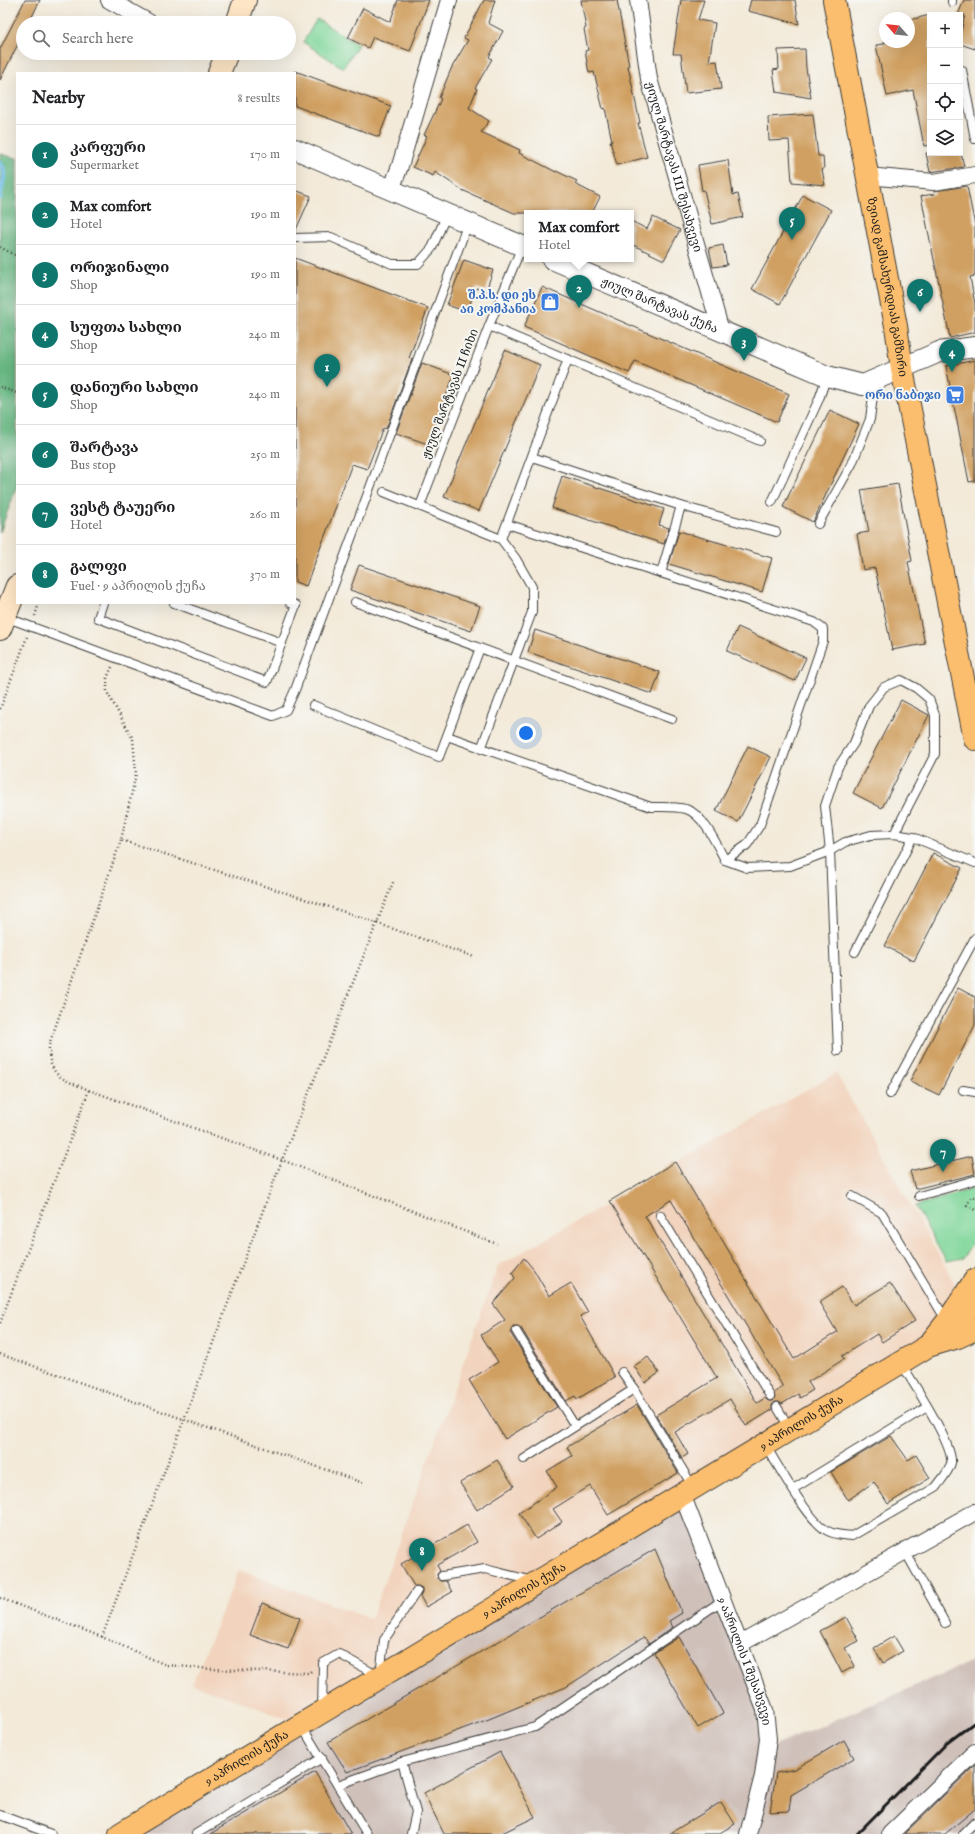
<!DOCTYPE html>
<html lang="en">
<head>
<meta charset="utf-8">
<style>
	body { margin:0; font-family:"IM FELL English","Noto Serif Georgian",serif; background:#f2f2f2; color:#202124 }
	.controls { position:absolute; right:12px; top:12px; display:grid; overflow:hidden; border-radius:0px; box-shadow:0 4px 16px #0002 }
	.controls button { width:36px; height:36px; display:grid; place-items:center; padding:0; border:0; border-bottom:1px solid #e0e0e0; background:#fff; color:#202124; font:20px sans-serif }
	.compass { position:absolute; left:879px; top:12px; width:36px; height:36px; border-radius:50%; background:#fff; box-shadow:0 4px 16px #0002; rotate:298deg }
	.you { position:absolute; left:526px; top:733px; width:14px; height:14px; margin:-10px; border:3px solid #fff; border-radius:50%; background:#1a73e8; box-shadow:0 0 0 6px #1a73e833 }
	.badge { display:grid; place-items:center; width:26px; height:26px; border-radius:50%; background:#0f766e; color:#fff; font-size:13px; font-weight:700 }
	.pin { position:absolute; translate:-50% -33px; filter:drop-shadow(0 1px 2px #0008) }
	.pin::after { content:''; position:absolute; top:21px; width:14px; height:12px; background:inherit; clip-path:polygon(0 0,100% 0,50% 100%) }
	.popup { position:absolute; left:524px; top:210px; width:110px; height:52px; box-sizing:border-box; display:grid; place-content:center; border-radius:0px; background:#fff; filter:drop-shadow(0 1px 3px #0005); font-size:13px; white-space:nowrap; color:#757577 }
	.popup b { font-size:15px; color:#202124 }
	.popup::after { content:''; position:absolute; left:50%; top:100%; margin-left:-8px; border:8px solid transparent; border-top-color:#fff }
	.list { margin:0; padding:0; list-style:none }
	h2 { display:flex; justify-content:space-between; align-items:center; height:52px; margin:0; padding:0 16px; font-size:17px }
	h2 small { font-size:13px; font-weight:400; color:#757577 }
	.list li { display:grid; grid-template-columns:26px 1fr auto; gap:12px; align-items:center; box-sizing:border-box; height:60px; padding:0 16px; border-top:1px solid #e0e0e0 }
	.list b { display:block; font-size:15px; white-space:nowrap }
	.list p { margin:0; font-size:13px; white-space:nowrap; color:#757577 }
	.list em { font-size:13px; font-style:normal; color:#757577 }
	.icon { flex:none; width:22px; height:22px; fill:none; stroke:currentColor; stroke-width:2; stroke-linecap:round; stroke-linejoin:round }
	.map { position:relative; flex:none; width:975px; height:1834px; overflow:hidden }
	.search { position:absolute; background:#fff; box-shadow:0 4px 16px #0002; left:16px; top:16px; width:280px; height:44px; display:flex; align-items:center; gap:10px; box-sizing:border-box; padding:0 14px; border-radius:22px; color:#757577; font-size:15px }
	.panel { position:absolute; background:#fff; box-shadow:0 4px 16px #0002; left:16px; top:72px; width:280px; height:532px; border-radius:0px }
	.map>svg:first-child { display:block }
</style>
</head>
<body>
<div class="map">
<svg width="975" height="1834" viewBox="0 0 975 1834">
	<rect width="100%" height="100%" fill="#f6f6f2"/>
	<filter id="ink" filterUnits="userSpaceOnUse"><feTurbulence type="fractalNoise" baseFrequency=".025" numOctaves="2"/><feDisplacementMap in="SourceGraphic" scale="8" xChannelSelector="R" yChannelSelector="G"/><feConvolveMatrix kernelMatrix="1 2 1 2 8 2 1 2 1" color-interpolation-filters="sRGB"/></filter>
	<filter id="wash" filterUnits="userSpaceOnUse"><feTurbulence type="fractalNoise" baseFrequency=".012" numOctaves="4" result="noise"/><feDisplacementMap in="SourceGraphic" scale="16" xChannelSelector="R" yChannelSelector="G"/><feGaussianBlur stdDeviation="0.9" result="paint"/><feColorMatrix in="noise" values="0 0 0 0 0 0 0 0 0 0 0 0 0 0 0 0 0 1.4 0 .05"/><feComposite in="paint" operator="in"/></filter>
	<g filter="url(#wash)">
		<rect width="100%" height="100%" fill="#f3ead9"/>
		<path fill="#f2d4be" d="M836,1073L959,1291L947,1322L301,1724L192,1684L239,1570L371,1619L498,1266Z"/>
		<path fill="#cfc0ba" d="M682,1494L741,1642L769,1748L975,1660V1834H120Z"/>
		<g fill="#81d79b" stroke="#4e7a5c">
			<path d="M317,19L358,45L343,68L303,42Z"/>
			<path d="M975,1188V1240L963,1258L946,1261L915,1206Z"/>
		</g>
		<path fill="#68b883" stroke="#426a50" d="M0,154L17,158V486L0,532Z"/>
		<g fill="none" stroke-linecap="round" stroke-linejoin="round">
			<path stroke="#6cbce7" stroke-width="4.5" d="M0,162L5,172L0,198"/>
		</g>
		<g id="blocks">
			<g fill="#d0a062" fill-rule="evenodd">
				<path d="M25,0H40L29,23H23V34L0,80V49Z"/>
				<path d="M398,0H429L410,51L373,37L368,48L348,38L363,8L390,22Z"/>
				<path d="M484,0H495L488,23L503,31L489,57L492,59L475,88L477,89L469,108L489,121L481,132L520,150L519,153L556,172V171L577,181L575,184L600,197L592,213H514L462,190L435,172L433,176L413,167L427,136L424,135L441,99L439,98L452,67L468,40L464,38Z"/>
				<path d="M581,0H617L629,66H628L640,123H638L647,157L617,165L610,141H612L605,108L603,109L594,72L589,73L585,51L588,50L584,29L586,28Z"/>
				<path d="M681,0H704L698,20L715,23L709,62L717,61L721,89L686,93L681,54H673Z"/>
				<path d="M751,0H795L799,24L748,11Z"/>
				<path d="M964,0H975V49L960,44V36L965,15H958Z"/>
				<path d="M930,15V145L924,146L913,90L887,96L876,45L884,44V42H909V20Z"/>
				<path d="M805,49L806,68L811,98L776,92L773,70L779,69L778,50Z"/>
				<path d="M295,71L391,106L379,137L295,106Z"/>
				<path d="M813,114L818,156H823L824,169H822L825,185L792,182L789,140L769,141L768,117Z"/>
				<path d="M926,153H961L964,167L930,172Z"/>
				<path d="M728,160L733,195L738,194L743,217L712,224L704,190L702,191L698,165Z"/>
				<path d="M967,186L975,226V276L970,277L975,304V332L950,338L921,196L935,194L934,191Z"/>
				<path d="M295,190L311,196L295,232Z"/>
				<path d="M803,195L831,210L780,304L752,289Z"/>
				<path d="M653,217L680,230L664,260L631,244V221L647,229Z"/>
				<path d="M723,245L727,265L713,267L709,248Z"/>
				<path d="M295,258L428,308L409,358L412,359L386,429L383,428L367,469L352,464L306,586L295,582Z"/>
				<path d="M464,260L493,270L486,291L476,288L467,312L447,305Z"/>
				<path d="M542,287L789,394L777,422L635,361L629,373L524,327Z"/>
				<path d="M505,350L540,365L479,511L444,497Z"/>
				<path d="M975,360V481L969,482L946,366Z"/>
				<path d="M422,363L454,375L428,444L396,433Z"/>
				<path d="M830,410L859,424L813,522L783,507Z"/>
				<path d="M562,476L664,509L659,525L669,528L664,544L552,508Z"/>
				<path d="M898,484L912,561L908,562L925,644L892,650L875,568L863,570L857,534L869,532L861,490Z"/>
				<path d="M679,531L772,558L762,592L669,564Z"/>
				<path d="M359,565L480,606L471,631L350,590Z"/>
				<path d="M738,627L806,658L795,681L727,651Z"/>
				<path d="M535,630L660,672L652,694L528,652Z"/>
				<path d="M901,700L929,715L882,808L853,793Z"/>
				<path d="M748,746L771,757L738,822L716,811Z"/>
				<path d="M933,853L962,868L914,961L885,946Z"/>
				<path d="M958,988L975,997V1025L939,1095L910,1081Z"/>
				<path d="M972,1156L975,1174L915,1189L910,1171Z"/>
				<path d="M675,1162L794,1359L837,1332L819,1302L842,1287L854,1305L890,1283L915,1321L882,1342L877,1334L842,1356L844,1359L808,1382L813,1390L800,1398L798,1394L782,1404L779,1402H775L772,1405V1410L746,1426L730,1399L675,1432L688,1454L682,1458L656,1415L717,1378L610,1201ZM671,1200L783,1387L774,1393L775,1398L772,1401H768L765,1398L757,1403L645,1216Z"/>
				<path d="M524,1258L534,1270L549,1296L571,1283L588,1312L580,1316L615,1377L577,1399L575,1396L566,1401L521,1328L518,1326H513L511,1329V1334L557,1407L505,1439L469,1380L498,1362L481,1335L505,1320L493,1304L515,1278L512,1273Z"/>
				<path d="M648,1357L659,1373L645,1383L634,1366Z"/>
				<path d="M637,1405L678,1473L608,1515L590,1486L553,1509L562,1522L536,1539L519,1513L557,1487L547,1471L572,1456L567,1447Z"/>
				<path d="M891,1436L908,1460L916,1455L930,1478L888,1504L874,1482L848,1500L831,1472Z"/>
				<path d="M497,1460L514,1486L477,1510L460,1483Z"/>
				<path d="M467,1525L477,1542L437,1565L440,1571L437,1574L438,1579L440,1581H446L452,1592L426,1607L420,1596L422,1592V1588L418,1586H414L401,1564Z"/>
				<path d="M655,1549L682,1613L669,1621L673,1627L649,1644L644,1637L566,1687L489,1719L347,1772L328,1742Z"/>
				<path d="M262,1603L300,1618L288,1649L250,1635Z"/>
				<path d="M846,1617L859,1641L845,1648L855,1666L842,1673L820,1631Z"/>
				<path d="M894,1636L903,1651L883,1663L874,1648Z"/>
				<path d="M679,1637L723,1713L698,1728L654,1653Z"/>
				<path d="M844,1740L854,1758L791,1795L789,1811L770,1812L776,1773L795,1769Z"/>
				<path d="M500,1752L535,1817L500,1834H444L424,1793Z"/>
				<path d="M975,1765V1809L945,1834H904Z"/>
				<path d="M315,1772L351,1834H210Z"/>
				<path d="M721,1802L735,1824L718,1834H669Z"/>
			</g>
		</g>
	</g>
	<g filter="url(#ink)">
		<use href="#blocks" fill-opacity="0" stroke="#3c3b38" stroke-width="1"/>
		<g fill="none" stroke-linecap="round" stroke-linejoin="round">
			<g stroke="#3c3b38" stroke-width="10">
				<g id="service">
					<path d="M952,2V0"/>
					<path d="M962,70L975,139"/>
					<path d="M295,238L331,237L392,264H418L432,248L447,214"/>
					<path d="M489,326L760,441"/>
					<path d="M532,457L681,506L776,532"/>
					<path d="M384,492L501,539"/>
					<path d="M772,502L819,399L827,376"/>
					<path d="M420,506L489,326L522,246"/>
					<path d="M507,524L814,622L823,629V641L760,825L747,845L725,860"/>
					<path d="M818,524L852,464L870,419L875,381"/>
					<path d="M661,573L681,506"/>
					<path d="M355,602L672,719"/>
					<path d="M103,603L98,618L267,682L296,605L290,603"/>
					<path d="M174,603L282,643"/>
					<path d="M5,617L273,716L286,710L295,690L468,223"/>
					<path d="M313,705L439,757L480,648"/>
					<path d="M447,736L651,807C663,807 674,806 686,809C703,814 717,845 725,860L747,868L790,866L830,851L845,842L871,835L894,834L913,837L975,863"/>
					<path d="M481,749L532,612V587L516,559L501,539L568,359"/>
					<path d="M855,952L913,837"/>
					<path d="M838,1051L830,851L825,806L838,767L854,743L869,706L884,687L901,680L916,688L929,699L935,715V754L894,834"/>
					<path d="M963,1090L975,1092"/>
					<path d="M890,1094L975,938"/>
					<path d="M852,1196L882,1213L946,1320"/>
					<path d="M919,1196L975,1180"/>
					<path d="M660,1215L770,1396"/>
					<path d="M516,1331L575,1426"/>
					<path d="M622,1372L634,1389L693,1487"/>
					<path d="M777,1407L790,1429"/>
					<path d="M765,1445C778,1465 808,1520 826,1530C833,1535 844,1535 852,1536L936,1487C941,1480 949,1472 951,1463C954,1445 912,1381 901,1363"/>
					<path d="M524,1459L634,1389"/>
					<path d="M793,1489L927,1407"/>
					<path d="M905,1551L945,1623"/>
					<path d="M442,1576L485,1569L533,1581"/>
					<path d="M322,1709L323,1663L339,1654L380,1677L384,1640L417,1591"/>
					<path d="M301,1725L367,1834"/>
					<path d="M402,1762L416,1812L411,1834"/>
					<path d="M338,1785L402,1762L535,1727L723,1600"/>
					<path d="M0,1815L51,1834"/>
					<path d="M196,1834L322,1758"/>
					<path d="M963,1834L975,1822"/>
				</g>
			</g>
			<g stroke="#3c3b38" stroke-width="18">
				<g id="minor">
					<path d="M109,0L150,23"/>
					<path id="s1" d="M638,0L649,79L721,331"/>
					<path d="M867,176L934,182L975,175"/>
					<path d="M391,190L400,166L449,0"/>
					<path id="s2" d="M682,1494L765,1710L768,1739L763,1776L748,1834"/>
					<path d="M740,1644L975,1512"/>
					<path d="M890,1834L975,1752"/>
				</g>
			</g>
			<g stroke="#3c3b38" stroke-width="22">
				<g id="tertiary">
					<path d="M295,149L527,248"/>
					<path id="s3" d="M552,259L827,376L863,385L939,352L975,347"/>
				</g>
			</g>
			<g stroke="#3c3b38" stroke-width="24">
				<g id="secondary">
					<path d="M237,23L245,0"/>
					<path d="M219,73L227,53"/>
					<path d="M0,629L17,586"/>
				</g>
			</g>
			<g stroke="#3c3b38" stroke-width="24">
				<g id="primary">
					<path id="s4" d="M834,0L896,326L902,369L975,739"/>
					<path d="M951,1316L975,1280"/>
					<path d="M928,1346L947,1322L975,1305"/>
					<path id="s5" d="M120,1834L928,1346L958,1337L975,1329"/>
				</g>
			</g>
			<g stroke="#3c3b38" stroke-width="2.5" stroke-dasharray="1 3" stroke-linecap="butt">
				<path d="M0,247L17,256"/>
				<path d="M0,387L17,393"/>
				<path d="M35,616L39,603"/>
				<path d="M112,667L107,678V692L133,739L136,774L121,840L345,912L474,957"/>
				<path d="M0,709L27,637"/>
				<path d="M121,840L49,1045C48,1077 62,1079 89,1090L282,1160L497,1244"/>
				<path d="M975,1197L971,1198L967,1205L975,1210"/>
				<path d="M0,1323L89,1090"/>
				<path d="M0,1354L363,1483"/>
				<path d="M0,1598L102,1637L166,1665L212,1669L309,1673L311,1671"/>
				<path d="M102,1637L282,1160L394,880"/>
			</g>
			<use href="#service" stroke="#fff" stroke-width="8"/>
			<use href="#minor" stroke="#fff" stroke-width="16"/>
			<use href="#tertiary" stroke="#fff" stroke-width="20"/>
			<use href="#secondary" stroke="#fde5c5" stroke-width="22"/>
			<use href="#primary" stroke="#fbbe6e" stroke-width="22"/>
			<path stroke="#1c1c1c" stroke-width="3" d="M857,1834L947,1743L975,1722"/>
		</g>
	</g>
	<defs>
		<g id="shop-square" transform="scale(1)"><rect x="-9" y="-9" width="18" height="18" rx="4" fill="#3f7fe0" stroke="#f6f6f2"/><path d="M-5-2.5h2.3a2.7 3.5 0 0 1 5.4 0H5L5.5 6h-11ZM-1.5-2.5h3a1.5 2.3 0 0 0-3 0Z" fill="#fff"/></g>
		<g id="supermarket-square" transform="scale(1)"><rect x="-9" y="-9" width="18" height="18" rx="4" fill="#3f7fe0" stroke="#f6f6f2"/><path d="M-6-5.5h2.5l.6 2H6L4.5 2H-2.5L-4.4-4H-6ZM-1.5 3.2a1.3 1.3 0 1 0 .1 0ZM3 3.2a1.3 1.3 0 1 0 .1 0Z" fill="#fff"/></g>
	</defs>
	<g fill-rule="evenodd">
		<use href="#shop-square" x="550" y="302"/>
		<use href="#supermarket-square" x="955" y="395"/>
	</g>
	<g text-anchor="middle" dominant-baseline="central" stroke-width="4" stroke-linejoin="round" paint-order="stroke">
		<g font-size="12" fill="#1c1c1c" stroke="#f6f6f2">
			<text stroke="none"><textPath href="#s1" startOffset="171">ჟიულ შარტავას III შესახვევი</textPath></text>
			<text stroke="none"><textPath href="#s4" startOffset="292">ზვიად გამსახურდიას გამზირი</textPath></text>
			<text stroke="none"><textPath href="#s3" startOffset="117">ჟიულ შარტავას ქუჩა</textPath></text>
			<text transform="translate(450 394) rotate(-69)">ჟიულ შარტავას II ჩიხი</text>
			<text stroke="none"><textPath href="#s5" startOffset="796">9 აპრილის ქუჩა</textPath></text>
			<text stroke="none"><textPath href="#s5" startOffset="472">9 აპრილის ქუჩა</textPath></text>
			<text stroke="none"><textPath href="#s2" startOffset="179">9 აპრილის I შესახვევი</textPath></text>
			<text stroke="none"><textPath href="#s5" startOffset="148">9 აპრილის ქუჩა</textPath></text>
		</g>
		<g font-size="12" font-weight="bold" fill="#366cbe" stroke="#f6f6f2" text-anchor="end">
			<text x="536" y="295">შ.პ.ს. დი ეს<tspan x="536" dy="14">აი კომპანია</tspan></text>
			<text x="941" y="395">ორი ნაბიჯი</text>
		</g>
	</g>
</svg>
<div class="controls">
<button>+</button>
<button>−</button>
<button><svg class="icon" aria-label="locate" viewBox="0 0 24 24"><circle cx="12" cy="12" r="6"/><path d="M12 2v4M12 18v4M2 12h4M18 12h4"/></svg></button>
<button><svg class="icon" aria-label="layers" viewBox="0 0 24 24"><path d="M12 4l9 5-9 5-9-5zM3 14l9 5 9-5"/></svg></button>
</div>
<svg class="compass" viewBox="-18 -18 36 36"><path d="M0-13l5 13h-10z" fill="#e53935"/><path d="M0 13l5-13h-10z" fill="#757577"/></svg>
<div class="you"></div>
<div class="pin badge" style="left:327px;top:387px">1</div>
<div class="pin badge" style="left:579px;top:308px">2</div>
<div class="popup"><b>Max comfort</b>Hotel</div>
<div class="pin badge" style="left:744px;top:361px">3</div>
<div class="pin badge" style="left:952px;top:372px">4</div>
<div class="pin badge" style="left:792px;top:240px">5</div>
<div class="pin badge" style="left:920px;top:312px">6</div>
<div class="pin badge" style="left:943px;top:1172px">7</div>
<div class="pin badge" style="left:422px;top:1571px">8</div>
<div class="search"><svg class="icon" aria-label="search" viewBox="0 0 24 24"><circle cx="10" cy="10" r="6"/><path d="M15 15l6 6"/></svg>Search here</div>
<section class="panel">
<h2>Nearby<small>8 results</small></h2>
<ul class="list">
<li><span class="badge">1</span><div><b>კარფური</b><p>Supermarket</p></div><em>170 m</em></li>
<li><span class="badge">2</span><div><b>Max comfort</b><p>Hotel</p></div><em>190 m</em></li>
<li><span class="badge">3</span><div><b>ორიჯინალი</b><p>Shop</p></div><em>190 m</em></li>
<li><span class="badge">4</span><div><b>სუფთა სახლი</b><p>Shop</p></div><em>240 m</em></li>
<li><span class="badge">5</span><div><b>დანიური სახლი</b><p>Shop</p></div><em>240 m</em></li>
<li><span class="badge">6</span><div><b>შარტავა</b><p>Bus stop</p></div><em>250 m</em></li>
<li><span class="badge">7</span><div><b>ვესტ ტაუერი</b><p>Hotel</p></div><em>260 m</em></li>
<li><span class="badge">8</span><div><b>გალფი</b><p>Fuel · 9 აპრილის ქუჩა</p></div><em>370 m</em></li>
</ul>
</section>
</div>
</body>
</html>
